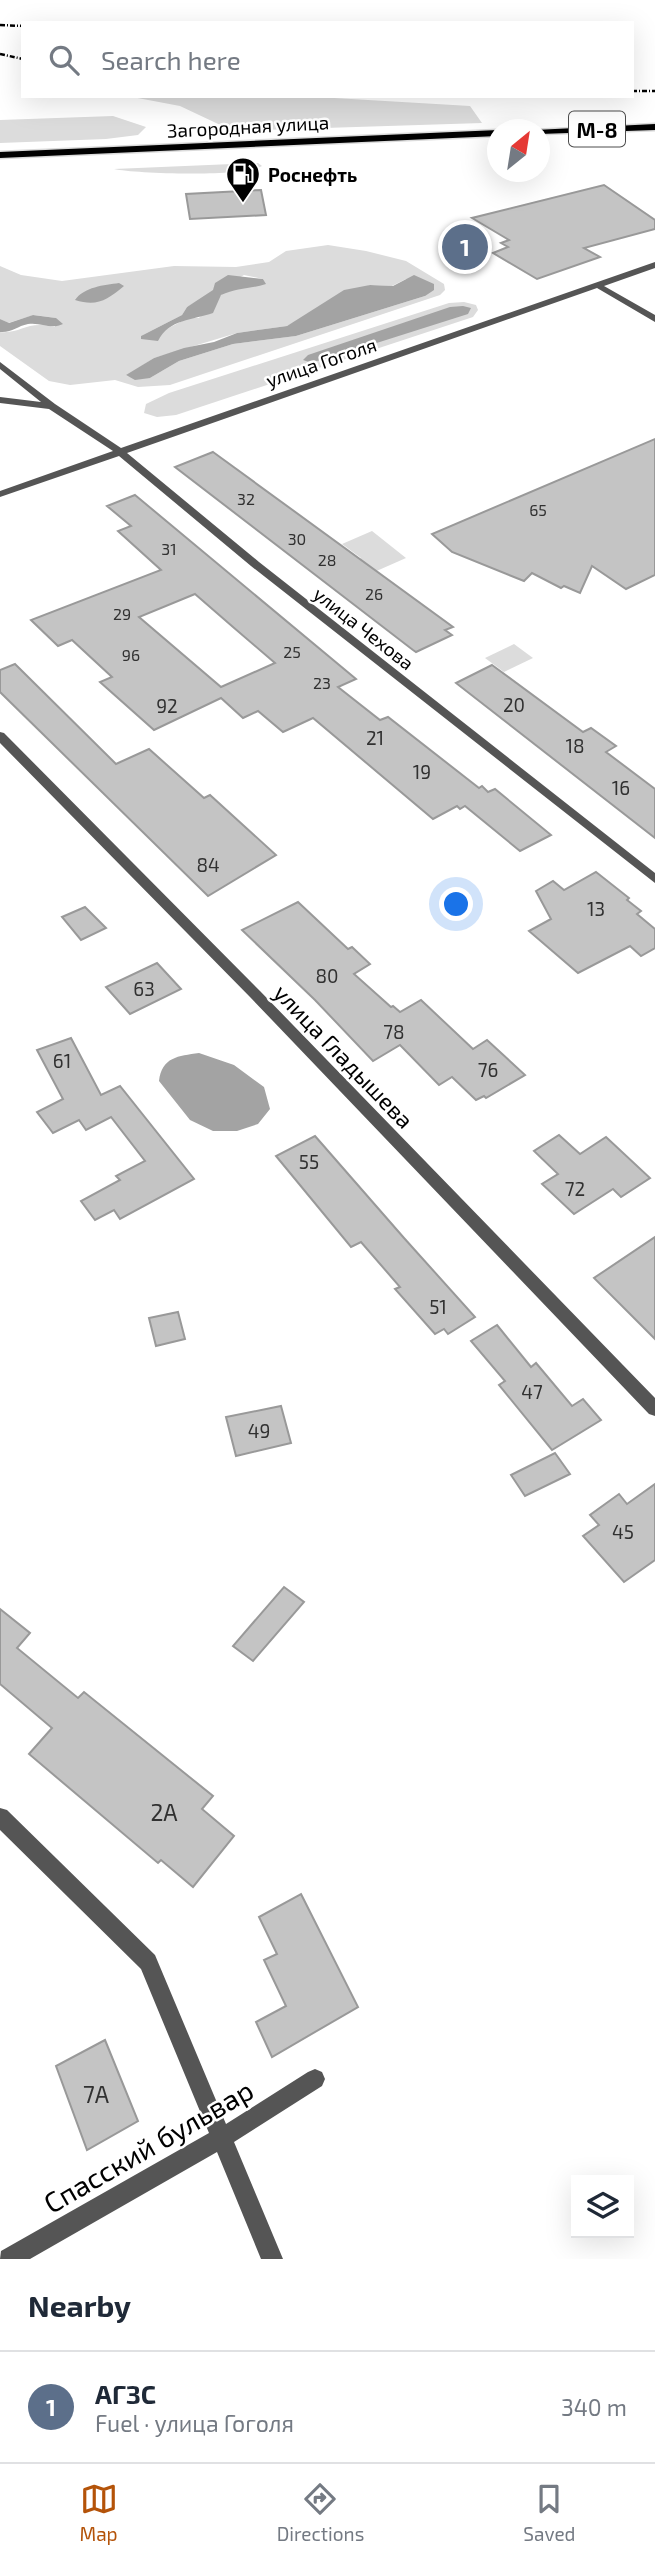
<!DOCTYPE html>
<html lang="en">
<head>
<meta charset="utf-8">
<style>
	body { margin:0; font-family:"Exo 2",sans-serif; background:#f6f6f7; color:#1f2937 }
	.controls { position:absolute; right:21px; bottom:21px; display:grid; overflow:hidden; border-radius:0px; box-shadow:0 7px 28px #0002 }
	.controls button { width:63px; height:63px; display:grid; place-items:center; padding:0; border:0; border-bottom:2px solid #e0e1e3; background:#fff; color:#1f2937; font:35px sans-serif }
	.compass { position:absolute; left:487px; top:119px; width:63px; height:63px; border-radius:50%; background:#fff; box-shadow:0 7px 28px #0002; rotate:30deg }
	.you { position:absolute; left:457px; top:905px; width:24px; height:24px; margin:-18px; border:5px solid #fff; border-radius:50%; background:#1a73e8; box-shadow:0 0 0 10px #1a73e833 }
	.badge { display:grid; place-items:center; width:46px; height:46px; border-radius:50%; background:#b45309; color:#fff; font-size:23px; font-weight:700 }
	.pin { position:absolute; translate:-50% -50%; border:4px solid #fff; box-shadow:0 2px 7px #0006 }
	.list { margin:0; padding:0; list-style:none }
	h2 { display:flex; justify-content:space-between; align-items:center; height:91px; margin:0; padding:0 28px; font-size:30px }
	h2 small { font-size:23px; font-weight:400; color:#747a83 }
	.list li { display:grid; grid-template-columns:46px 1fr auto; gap:21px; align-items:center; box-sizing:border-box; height:112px; padding:0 28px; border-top:2px solid #e0e1e3 }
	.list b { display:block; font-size:26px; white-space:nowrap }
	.list p { margin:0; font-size:23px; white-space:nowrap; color:#747a83 }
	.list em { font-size:23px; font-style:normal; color:#747a83 }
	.icon { flex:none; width:38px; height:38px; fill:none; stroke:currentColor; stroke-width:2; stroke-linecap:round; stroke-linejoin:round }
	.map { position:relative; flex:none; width:655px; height:2259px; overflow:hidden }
	.search { position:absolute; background:#fff; box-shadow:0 7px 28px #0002; left:21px; right:21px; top:21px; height:77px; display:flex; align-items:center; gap:18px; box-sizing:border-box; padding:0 24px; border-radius:0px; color:#747a83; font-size:26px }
	.sheet { height:203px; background:#fff }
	nav { display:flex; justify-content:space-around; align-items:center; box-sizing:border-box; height:98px; border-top:2px solid #e0e1e3; background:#fff; font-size:19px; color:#747a83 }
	nav a { display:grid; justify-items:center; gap:4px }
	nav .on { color:#b45309 }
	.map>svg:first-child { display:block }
</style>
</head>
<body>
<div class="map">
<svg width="655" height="2259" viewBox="0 0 655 2259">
	<rect width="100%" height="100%" fill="#fff"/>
	<g fill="#dcdcdc" fill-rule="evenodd">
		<path d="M127,96H300L470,106L482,123L233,131L180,106Z"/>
		<path d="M113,116L146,127L138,135L106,139L0,143V120Z"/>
		<path d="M258,163L262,166C244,177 137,174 114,169Z"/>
		<path d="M328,245L366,251L406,261L444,284L445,290L440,295L170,385L138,387L115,380L70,385L49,381L0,346V332C22,334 26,320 55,327L56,318L34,315L8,323L0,319V266L21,275L62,281L174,266L236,267L269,262L286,251ZM244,275L263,279L265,283C255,287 246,286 236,288C220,291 209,307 199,318H188L163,331L141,336L182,315L187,307ZM406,279L425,296L296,336L233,344L179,361L150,378L126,376L154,358L237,333L287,326L370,285L392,286Z"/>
		<path d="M464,302L476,305L478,310L473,317L176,415L157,417L144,413L146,404L169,393L449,303Z"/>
		<path d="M372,531L406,558L372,573L358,561L361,558L342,544Z"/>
		<path d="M514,644L533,658L504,672L485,658Z"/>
	</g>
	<g fill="#a3a3a3">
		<path d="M228,275L263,279L266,284C250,289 236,288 221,295L213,313C193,320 169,319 158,341L141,339V336L182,315L187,307L213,290L215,283Z"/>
		<path d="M414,275L434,284V290L425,296L296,336L233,344L179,361L150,378L135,380L126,375L154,358L184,348L214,342L237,333L287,326L344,290L370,285L393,286Z"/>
		<path d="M119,283L124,286C107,300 97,307 75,300C84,287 104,285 119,283Z"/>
		<path d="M463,306L471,308L468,314L323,360L309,362L303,360L308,355L450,307Z"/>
		<path d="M33,315L56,318L63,324C51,330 41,322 28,324C17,326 12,333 0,332V319L9,323Z"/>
		<path d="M199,1053L234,1065L264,1087L270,1109L258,1124L237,1131H213L190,1120L159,1081C162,1057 178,1056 199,1053Z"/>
	</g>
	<g fill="#c4c4c4" stroke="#999" stroke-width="2" fill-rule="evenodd">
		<path d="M604,185L655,220V229L584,248L600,257L537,279L493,253L508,247L501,243L509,240L472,218Z"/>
		<path d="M261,190L266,215L190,219L186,194Z"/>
		<path d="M655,439V575L626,589L592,566L580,593L564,586L561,588L532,573L524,581L452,552L432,534Z"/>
		<path d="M213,452L453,627L445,630L452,635L416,652L413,650L175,467Z"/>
		<path d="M135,495L356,679L338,687L380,720L388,717L479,788L482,786L488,792L495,789L551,835L520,851L465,806L460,809L457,806L433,819L313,718L283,732L258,711L243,718L221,698L154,730L100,682L112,677L72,640L58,646L31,620L161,570L118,531L131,526L107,506ZM195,594L233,627L275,663L221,687L139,617Z"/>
		<path d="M15,664L116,764L149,749L204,798L210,795L276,855L208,896L0,692V670Z"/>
		<path d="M492,665L583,732L591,728L616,746L606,752L655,789V838L456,683Z"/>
		<path d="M596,872L629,898L627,900L641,911L637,914L655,929V948L641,956L630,946L578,973L529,931L551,919L536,891L553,881L564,890Z"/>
		<path d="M298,902L348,949L352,947L370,964L354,974L391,1007L393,1006L400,1012L421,1000L473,1049L487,1040L525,1075L486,1098L484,1096L476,1100L452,1077L439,1085L400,1045L373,1061L315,1000L242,930Z"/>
		<path d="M85,907L106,928L81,940L62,917Z"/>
		<path d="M157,963L181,989L130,1014L106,987Z"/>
		<path d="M71,1038L101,1095L120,1086L194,1179L120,1219L114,1210L95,1220L81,1201L120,1180L116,1176L145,1161L111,1117L86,1130L79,1120L53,1133L37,1112L63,1099L37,1050Z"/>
		<path d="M559,1135L580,1154L606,1137L650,1178L621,1197L613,1189L574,1214L542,1184L558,1174L534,1151Z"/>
		<path d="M315,1136L404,1238L475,1317L448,1334L444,1329L435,1334L395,1289L400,1287L361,1242L351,1247L276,1156Z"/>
		<path d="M655,1237V1339L594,1278Z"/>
		<path d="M178,1312L185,1339L156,1346L149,1318Z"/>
		<path d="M497,1325L531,1367L536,1363L572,1406L583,1399L601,1420L552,1450L499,1385L505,1381L471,1341Z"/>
		<path d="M281,1406L291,1443L236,1456L226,1417Z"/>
		<path d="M555,1453L570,1474L525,1496L511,1475Z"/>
		<path d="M655,1484V1560L624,1582L583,1536L599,1525L590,1515L619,1494L627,1504Z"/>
		<path d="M284,1587L304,1602L253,1661L233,1646Z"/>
		<path d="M0,1609L30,1633L17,1648L78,1698L84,1692L213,1796L202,1809L234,1836L193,1887L161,1860L158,1863L29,1754L52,1728L0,1684Z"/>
		<path d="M301,1894L358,2007L272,2057L256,2022L286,2006L264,1960L277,1954L259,1917Z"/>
		<path d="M105,2040L138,2121L87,2150L56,2066Z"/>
	</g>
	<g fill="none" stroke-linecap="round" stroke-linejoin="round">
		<g stroke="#dbdbdb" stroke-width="3">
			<g id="highway">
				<path d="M655,124V130L540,134V130H535Z"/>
				<path d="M498,130V136L0,158V152Z"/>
			</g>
		</g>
		<g fill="#555" fill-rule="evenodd">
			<path d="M655,262V268L604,286L655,315V322L597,288L127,453L259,562L655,873V883L251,566L119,456L0,497V491L113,451L49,409L0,403V397L41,402L0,369V362L55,404L121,448Z"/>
			<path d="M0,732L4,733L260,991L655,1398V1416L649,1414L250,997L0,743Z"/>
			<path d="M0,1808L7,1810L155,1955L226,2124L308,2072L315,2069L322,2072L325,2079L322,2086L234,2142L283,2259H261L217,2152L30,2259H0L1,2251L209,2133L141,1969L0,1830Z"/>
		</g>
		<use href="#highway" fill="#000" fill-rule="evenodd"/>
		<g stroke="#000" stroke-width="2.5" stroke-dasharray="5 2 1 2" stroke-linecap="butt">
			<path d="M0,25L23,26"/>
			<path d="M0,54L23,59"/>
			<path d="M632,91H655"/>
		</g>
	</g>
	<defs>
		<g id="fuel-pin" transform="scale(1.75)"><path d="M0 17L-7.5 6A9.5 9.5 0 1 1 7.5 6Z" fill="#000" stroke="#fff"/><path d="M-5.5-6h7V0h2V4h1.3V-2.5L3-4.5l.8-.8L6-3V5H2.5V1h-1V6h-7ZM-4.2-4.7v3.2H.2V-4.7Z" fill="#fff"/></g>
	</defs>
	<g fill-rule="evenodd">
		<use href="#fuel-pin" x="243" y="174"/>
	</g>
	<g text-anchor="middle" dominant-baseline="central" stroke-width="5" stroke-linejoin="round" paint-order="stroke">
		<g font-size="16" fill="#313131">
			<text x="246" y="498">32</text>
			<text x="538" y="509">65</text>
			<text x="297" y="538">30</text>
			<text x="169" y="548">31</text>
			<text x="327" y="559">28</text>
			<text x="374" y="593">26</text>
			<text x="122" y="613">29</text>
			<text x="292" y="651">25</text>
			<text x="131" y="654">96</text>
			<text x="322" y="682">23</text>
		</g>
		<g font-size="19" fill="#000" stroke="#fff">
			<text transform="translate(248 126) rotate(-3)">Загородная улица</text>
			<text transform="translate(321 362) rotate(-19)">улица Гоголя</text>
			<text transform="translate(364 628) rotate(38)">улица Чехова</text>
		</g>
		<g font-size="19" font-weight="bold" fill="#000" stroke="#fff" text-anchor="start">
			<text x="268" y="174">Роснефть</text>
		</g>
		<g font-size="19" fill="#313131">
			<text x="514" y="704">20</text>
			<text x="167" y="705">92</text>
			<text x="375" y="737">21</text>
			<text x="575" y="745">18</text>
			<text x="422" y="771">19</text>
			<text x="621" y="787">16</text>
			<text x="208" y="864">84</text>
			<text x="596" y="908">13</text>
			<text x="327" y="975">80</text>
			<text x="144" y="988">63</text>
			<text x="394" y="1031">78</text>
			<text x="62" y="1060">61</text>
			<text x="488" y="1069">76</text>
			<text x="309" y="1161">55</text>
			<text x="575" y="1188">72</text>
			<text x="438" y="1306">51</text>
			<text x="532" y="1391">47</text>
			<text x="259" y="1430">49</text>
			<text x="623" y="1531">45</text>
		</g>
		<rect fill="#fff" stroke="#4c4c4c" stroke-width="2" x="569" y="111.5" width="56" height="35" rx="5"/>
		<g font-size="21" font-weight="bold" fill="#000">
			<text x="597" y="129">М-8</text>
		</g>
		<g font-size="23" fill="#000" stroke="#fff">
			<text transform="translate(344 1056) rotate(46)">улица Гладышева</text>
		</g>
		<g font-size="23" fill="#313131">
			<text x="164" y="1812">2А</text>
			<text x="96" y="2094">7А</text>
		</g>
		<g font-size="28" fill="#000" stroke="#fff">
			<text transform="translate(148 2146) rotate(-30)">Спасский бульвар</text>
		</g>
	</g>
</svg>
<div class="controls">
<button><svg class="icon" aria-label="layers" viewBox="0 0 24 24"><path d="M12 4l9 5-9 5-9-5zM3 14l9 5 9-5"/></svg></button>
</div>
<svg class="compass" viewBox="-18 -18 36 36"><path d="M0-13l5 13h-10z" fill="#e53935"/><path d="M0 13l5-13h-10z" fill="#747a83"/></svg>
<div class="you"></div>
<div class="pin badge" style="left:465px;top:247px;background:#5c6f8a">1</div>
<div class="search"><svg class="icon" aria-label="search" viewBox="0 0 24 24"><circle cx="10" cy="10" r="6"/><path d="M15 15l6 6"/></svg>Search here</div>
</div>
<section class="sheet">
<h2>Nearby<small></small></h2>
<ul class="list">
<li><span class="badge" style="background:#5c6f8a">1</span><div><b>АГЗС</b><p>Fuel · улица Гоголя</p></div><em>340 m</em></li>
</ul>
</section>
<nav>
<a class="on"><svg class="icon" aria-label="map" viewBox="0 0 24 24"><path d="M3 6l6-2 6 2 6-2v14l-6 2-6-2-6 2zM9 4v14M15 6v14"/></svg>Map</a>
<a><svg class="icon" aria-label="directions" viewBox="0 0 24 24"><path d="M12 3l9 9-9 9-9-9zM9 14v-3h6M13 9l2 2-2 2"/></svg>Directions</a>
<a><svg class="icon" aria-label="saved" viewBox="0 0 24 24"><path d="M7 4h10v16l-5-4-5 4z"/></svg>Saved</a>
</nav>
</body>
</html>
